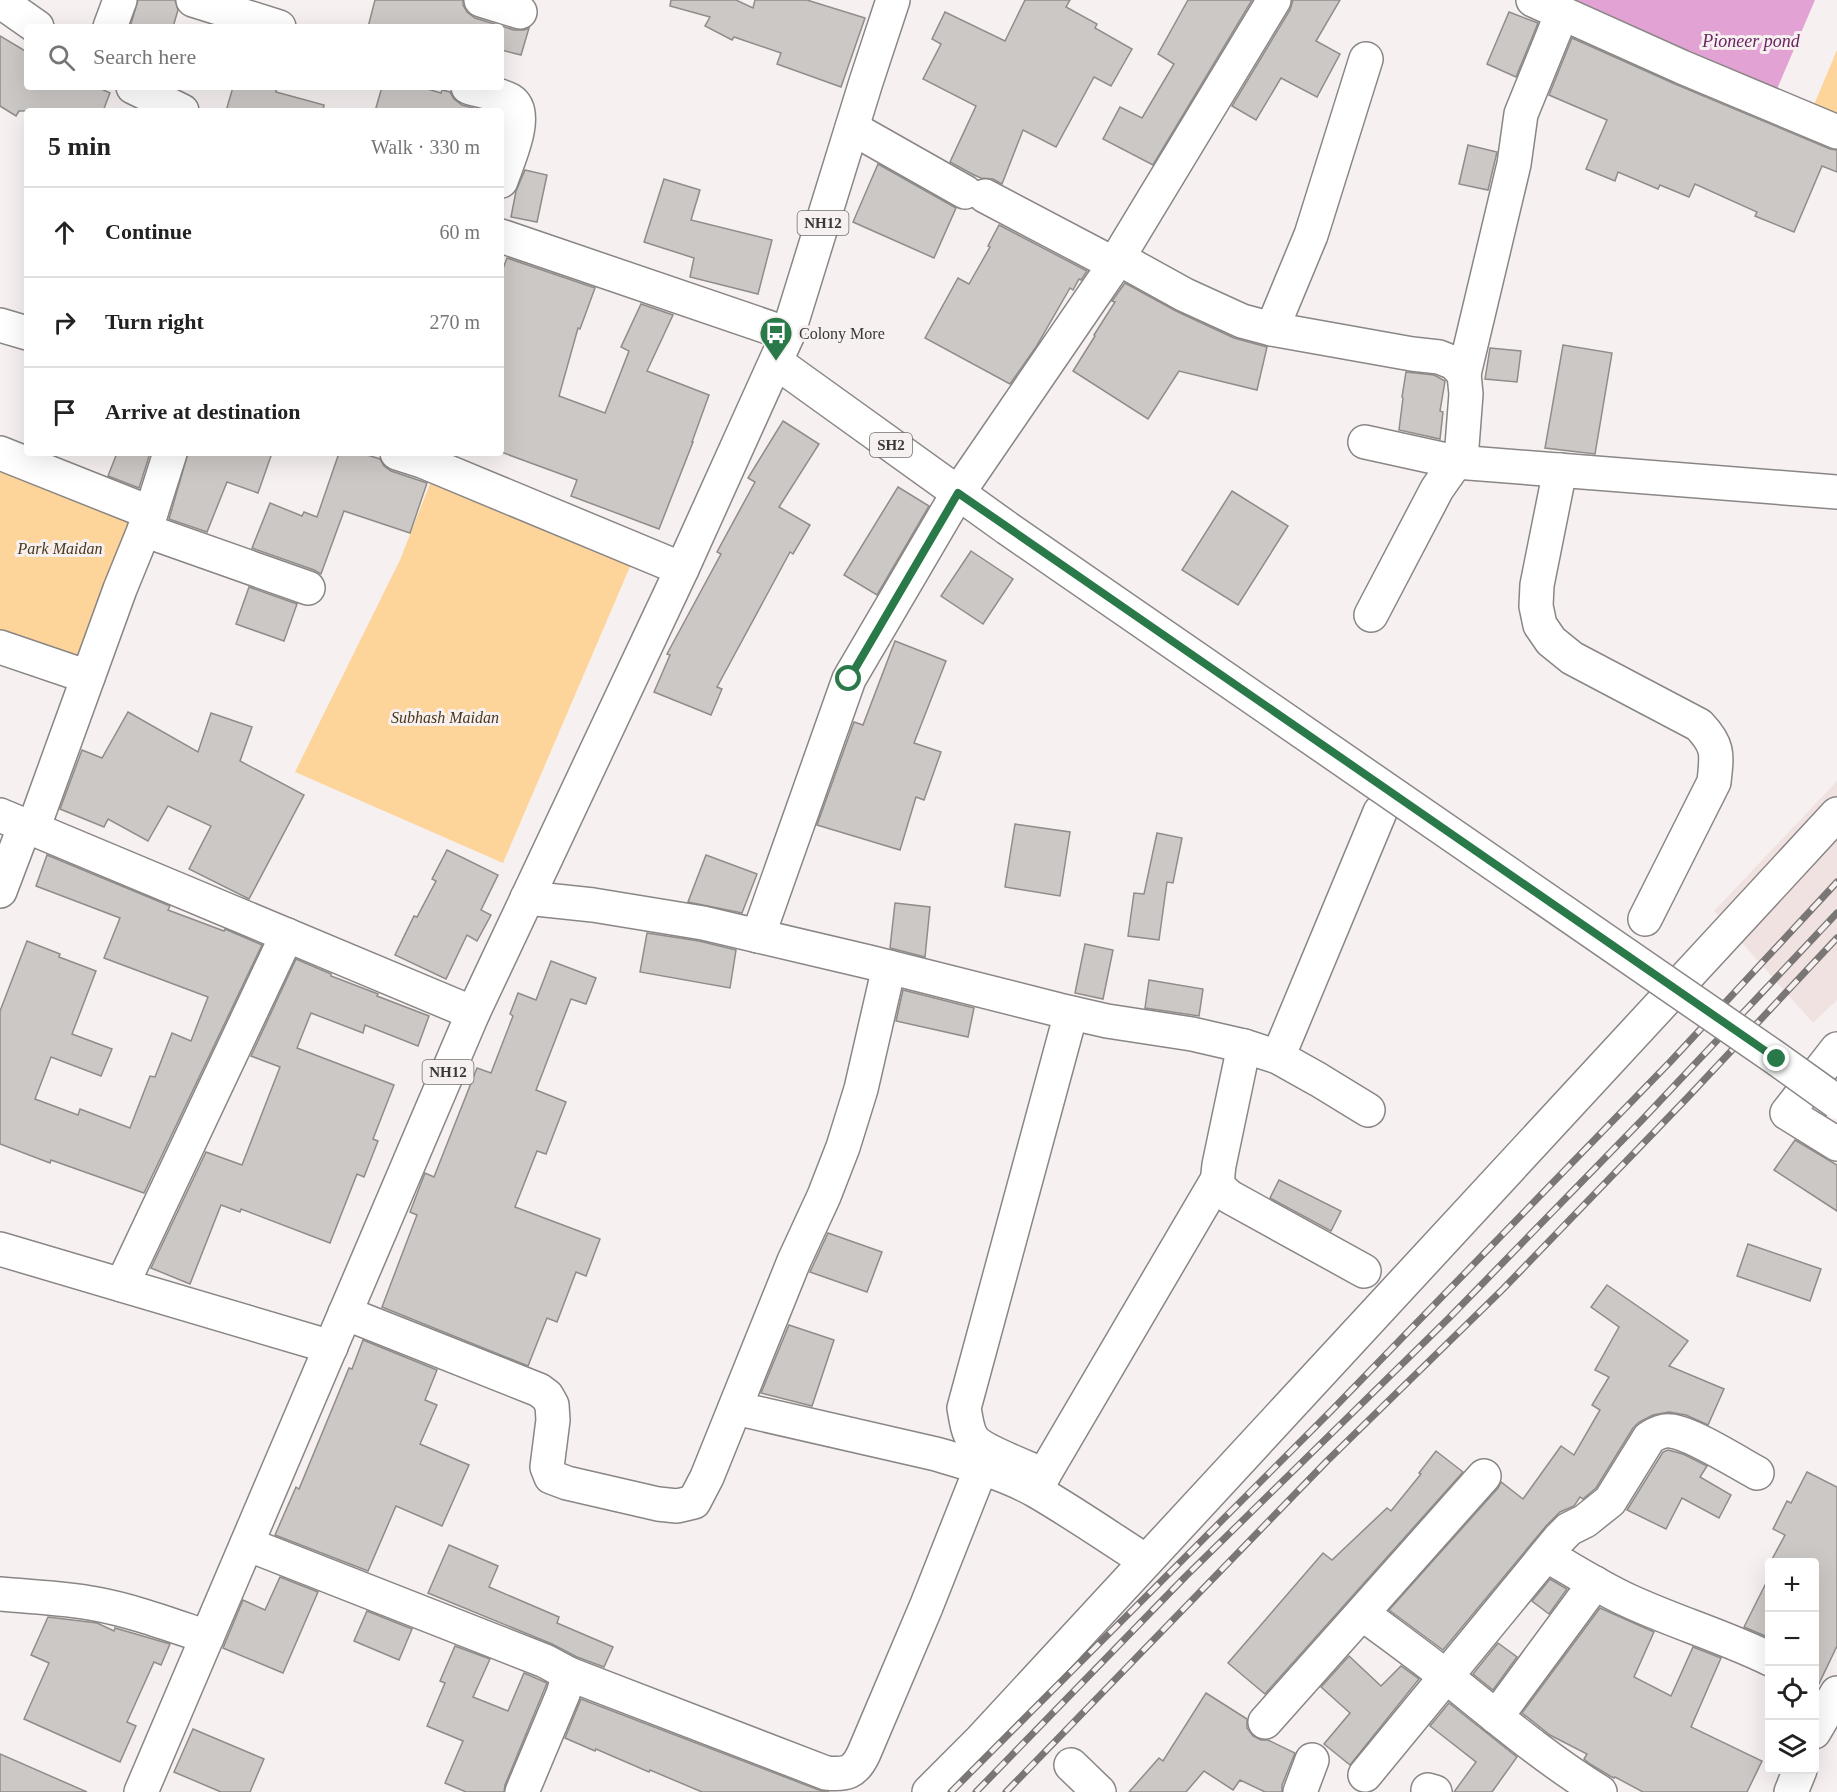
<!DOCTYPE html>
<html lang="en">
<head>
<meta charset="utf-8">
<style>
	body { margin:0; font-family:"Times New Roman",serif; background:#f2f2f2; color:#222 }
	.controls { position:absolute; right:18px; bottom:18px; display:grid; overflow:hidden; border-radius:6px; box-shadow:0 6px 24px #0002 }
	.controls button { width:54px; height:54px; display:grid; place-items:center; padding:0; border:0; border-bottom:2px solid #e0e0e0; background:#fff; color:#222; font:30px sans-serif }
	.stop { position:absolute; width:18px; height:18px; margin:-14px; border:4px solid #2a7949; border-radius:50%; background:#fff }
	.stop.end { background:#2a7949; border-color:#fff; box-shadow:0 2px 6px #0008 }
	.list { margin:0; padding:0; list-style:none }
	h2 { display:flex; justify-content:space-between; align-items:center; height:78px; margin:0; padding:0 24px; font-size:26px }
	h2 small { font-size:20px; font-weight:400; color:#767676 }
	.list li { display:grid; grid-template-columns:39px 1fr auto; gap:18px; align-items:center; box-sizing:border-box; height:90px; padding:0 24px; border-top:2px solid #e0e0e0 }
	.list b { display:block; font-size:22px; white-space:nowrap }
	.list em { font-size:20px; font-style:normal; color:#767676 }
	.icon { flex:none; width:33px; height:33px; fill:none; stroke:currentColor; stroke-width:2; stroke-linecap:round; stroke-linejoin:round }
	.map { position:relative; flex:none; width:1837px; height:1792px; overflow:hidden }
	.search { position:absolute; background:#fff; box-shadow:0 6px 24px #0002; left:24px; top:24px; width:480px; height:66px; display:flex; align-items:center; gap:15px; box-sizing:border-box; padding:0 21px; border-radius:6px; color:#767676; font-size:22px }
	.panel { position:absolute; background:#fff; box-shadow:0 6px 24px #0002; left:24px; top:108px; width:480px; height:348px; border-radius:6px }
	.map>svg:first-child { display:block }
</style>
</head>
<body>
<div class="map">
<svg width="1837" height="1792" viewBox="0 0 1837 1792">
	<rect width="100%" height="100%" fill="#f6f1f0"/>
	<path fill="#f0e2e0" d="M1837,781V1000L1813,1023L1714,911Z"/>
	<g fill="#fdd49a">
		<path d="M1837,50V122L1811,112Z"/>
		<path d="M0,463L137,512L82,667L0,639Z"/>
		<path d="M435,471L635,555L503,863L295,772L400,560Z"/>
	</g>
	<path fill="#e2a3d4" d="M1570,0H1815L1774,96Z"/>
	<g fill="#ccc8c6" stroke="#908c8a" stroke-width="1.5">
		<path d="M138,0H175L178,10L173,27H130Z"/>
		<path d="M375,0H463V5L467,12L475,18L514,30H524L529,28L521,55L501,50V27H368Z"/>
		<path d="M671,0H736L753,8L755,0H807L865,18L841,87L777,64L781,53L734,37L732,40L705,26L710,17L670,6Z"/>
		<path d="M1025,0H1070L1066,7L1097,24L1095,28L1132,49L1111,86L1094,77L1056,147L1023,130L1002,184L993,179L981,178L974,175L950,162L976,106L923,79L941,44L932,39L945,12L1005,41Z"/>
		<path d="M1188,0H1252L1153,165L1103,139L1120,107L1142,118L1174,64L1158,54Z"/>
		<path d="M1293,0H1340L1316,41L1340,54L1317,97L1281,78L1256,120L1232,106L1290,10Z"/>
		<path d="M1509,12L1538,23L1516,77L1487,64Z"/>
		<path d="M0,36L27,52V87H97L110,93L103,111H19L16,116L0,106Z"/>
		<path d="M1572,38L1675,84L1830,149L1837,150V172L1822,166L1794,232L1755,216L1757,212L1695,184L1689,197L1660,185L1658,189L1618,172L1615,181L1586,169L1607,120L1549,95Z"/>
		<path d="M233,87H277L276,92L324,105L323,111H226Z"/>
		<path d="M382,87H421L441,93L442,90L450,92L454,99L462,105L485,111H375Z"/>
		<path d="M1468,145L1497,152L1488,190L1459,184Z"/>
		<path d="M878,164L956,208L934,258L853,222Z"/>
		<path d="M525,170L547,175L537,222L511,217L516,191Z"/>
		<path d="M664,179L700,190L691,220L772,240L758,294L690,277L694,258L644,242Z"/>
		<path d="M999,225L1087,271L1081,280L1079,279L1073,290L1070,288L1036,347L1010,384L925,338L958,278L969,284L990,247L988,246Z"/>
		<path d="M507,258L595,288L580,329L578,328L559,396L605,413L629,351L621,347L641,304L673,315L647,371L709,395L692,442H693L659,529L571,496L577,480L501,452V274Z"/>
		<path d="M1125,283L1176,311L1234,338L1267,347L1257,390L1179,371L1148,419L1073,371L1095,336L1094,335L1115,302L1112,301Z"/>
		<path d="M1563,345L1612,353L1595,454L1545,448Z"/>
		<path d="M1490,348L1521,351L1517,382L1485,379Z"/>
		<path d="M1406,372L1434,375L1445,381L1440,411L1443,412L1440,439L1399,430L1403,398L1402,397Z"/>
		<path d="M783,421L819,444L779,507L810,525L793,554L790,552L717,687L722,689L711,715L654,692L670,655L667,654L721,554L717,552L755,482L748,478Z"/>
		<path d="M117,453H150L139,488L108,476Z"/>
		<path d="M188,453H272L258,493L227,482L207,532L169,519Z"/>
		<path d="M339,453H361L380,459L384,466L391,471L427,483L410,533L344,511L321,574L314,570L252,548L270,503L302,516L304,512L317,517Z"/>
		<path d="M898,487L929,506L877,595L844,575Z"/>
		<path d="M1232,491L1288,526L1238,605L1182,570Z"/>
		<path d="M971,551L1013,579L983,624L941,596Z"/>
		<path d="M249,587L297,604L284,641L236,624Z"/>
		<path d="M895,641L946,661L914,743L941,752L924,800L916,797L900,850L817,825L854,722L863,725Z"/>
		<path d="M128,712L198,752L211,713L252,727L240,761L304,795L249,899L189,869L211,826L168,806L148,841L108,819L104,827L60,809L82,750L102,758Z"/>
		<path d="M1015,824L1070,832L1060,896L1005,887Z"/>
		<path d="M1157,833L1182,838L1173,883L1167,882L1159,940L1128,936L1134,893L1144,894Z"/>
		<path d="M447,850L498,875L481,910L491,915L477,941L467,935L446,979L395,955L414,916L417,917L436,881L432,879Z"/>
		<path d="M47,855L170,906L168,910L224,931L225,929L262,945L144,1193L51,1160L50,1163L0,1144V1011L27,941L60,954L59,957L96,971L72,1034L112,1049L101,1076L51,1057L35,1099L78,1115L80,1109L130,1128L150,1076L155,1077L172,1033L191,1041L208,997L104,958L120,918L36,886Z"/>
		<path d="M706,855L757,874L742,913L688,902Z"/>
		<path d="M895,903L930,907L925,957L890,948Z"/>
		<path d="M647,933L699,941L736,950L730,988L640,972Z"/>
		<path d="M1085,944L1113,950L1103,999L1075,993Z"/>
		<path d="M296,959L331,974V976L378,994L377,996L429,1016L418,1046L365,1025L363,1033L311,1013L297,1048L394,1085L373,1139L378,1141L364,1177L357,1174L330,1243L241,1209L240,1212L221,1205L190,1284L151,1268L206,1152L242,1165L280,1067L251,1056Z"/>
		<path d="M551,961L596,978L586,1004L571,999L536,1090L566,1102L546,1154L537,1151L515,1207L600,1239L586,1276L576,1272L557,1322L547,1318L528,1366L382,1307L417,1215L410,1212L425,1173L434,1177L477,1068L491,1073L513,1016L510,1014L518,993L536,1000Z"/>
		<path d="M1149,980L1203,989L1199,1016L1145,1008Z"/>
		<path d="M903,990L974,1008L968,1037L896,1021Z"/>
		<path d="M1795,1140L1837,1165V1211L1774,1170Z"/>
		<path d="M1279,1180L1341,1211L1331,1231L1270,1198Z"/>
		<path d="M828,1233L882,1252L867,1292L810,1272Z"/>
		<path d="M1748,1244L1821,1269L1810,1301L1737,1276Z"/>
		<path d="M1607,1285L1688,1341L1669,1366L1724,1389L1708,1425L1686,1415L1669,1412L1653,1415L1639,1422L1633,1428L1596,1488L1583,1499L1580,1497L1574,1506L1560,1512L1546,1526L1443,1650L1389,1610L1498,1488L1501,1482L1523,1499L1561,1446L1574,1455L1600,1410L1592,1405L1609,1377L1595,1370L1619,1327L1591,1307Z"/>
		<path d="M789,1325L834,1340L812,1406L761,1393Z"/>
		<path d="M363,1340L437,1370L425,1400L437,1405L420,1444L469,1465L442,1526L396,1506L368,1571L275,1535L296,1487L299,1489L335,1402L349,1368L352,1369Z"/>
		<path d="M1668,1450L1683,1454L1707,1466L1700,1477L1731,1495L1719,1518L1682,1498L1666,1529L1627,1510L1663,1452Z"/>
		<path d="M1436,1451L1463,1472L1265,1694L1228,1663L1323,1553L1332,1560L1387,1508L1391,1511L1421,1474L1419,1473Z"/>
		<path d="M1807,1472L1837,1487V1646L1815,1692V1563H1770L1785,1535L1773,1529L1787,1501L1791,1503Z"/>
		<path d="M449,1545L498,1566L489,1587L559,1617L557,1623L613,1647L604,1667L577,1657L552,1644L428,1593Z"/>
		<path d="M1770,1575V1638L1744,1627Z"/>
		<path d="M280,1577L318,1592L283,1673L223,1648L243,1600L265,1610Z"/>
		<path d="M1550,1579L1567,1589L1549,1614L1532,1601Z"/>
		<path d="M1600,1608L1654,1632L1634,1677L1671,1696L1693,1647L1721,1658L1691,1727L1762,1761L1747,1792H1643L1615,1777L1614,1778L1610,1776L1590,1764L1584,1759L1587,1754L1550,1735L1522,1713Z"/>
		<path d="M367,1611L412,1629L399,1660L354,1641Z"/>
		<path d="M48,1617L97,1623L114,1631L115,1628L170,1644L161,1665L154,1662L127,1722L136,1726L120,1762L24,1719L49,1663L31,1655Z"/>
		<path d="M1498,1643L1517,1657L1493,1690L1473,1674Z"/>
		<path d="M455,1646L490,1659L473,1697L508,1711L524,1673L547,1683L505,1785L504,1792H466L445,1783L463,1741L427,1726L445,1683L440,1681Z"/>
		<path d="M1349,1656L1381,1686L1401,1666L1419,1679L1350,1765L1324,1744L1350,1713L1321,1687Z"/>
		<path d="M1206,1693L1247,1719V1728L1253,1736L1261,1740H1268L1295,1753L1282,1785V1792H1265L1240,1780L1233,1790L1204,1771L1186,1792H1129L1159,1758L1163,1761Z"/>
		<path d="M581,1699L819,1790L829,1792H702L650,1770L649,1772L596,1749L595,1751L565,1738Z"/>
		<path d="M1449,1703L1517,1757L1492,1792H1454L1476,1762L1430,1726Z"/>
		<path d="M193,1729L264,1759L250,1792H221L174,1772Z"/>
		<path d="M0,1754L87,1792H0Z"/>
	</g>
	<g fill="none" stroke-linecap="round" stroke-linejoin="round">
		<g stroke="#8a8685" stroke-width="36">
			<g id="minor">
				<path d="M193,0L279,27"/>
				<path d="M481,0L520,12"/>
				<path d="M1533,0L1682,67L1837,132"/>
				<path d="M0,1L37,27"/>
				<path d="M110,27L120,0"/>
				<path d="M133,87L182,111"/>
				<path d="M468,87C480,91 499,94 510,100C531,113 507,162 501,181"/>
				<path d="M852,128L965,192"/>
				<path d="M985,196L1114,264"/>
				<path d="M501,236L788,334"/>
				<path d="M1118,258L1185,295L1242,321L1272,329L1412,354L1439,357L1454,363L1464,374L1466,394L1462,446L1456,462L1437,489L1371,615"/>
				<path d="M0,325L27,333"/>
				<path d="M1272,329L1311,235L1366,59"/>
				<path d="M1464,374L1514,164L1521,114L1562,13"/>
				<path d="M1365,442L1456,462L1837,492"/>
				<path d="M0,453L151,513"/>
				<path d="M397,453L422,461L682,569"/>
				<path d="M1560,470L1537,585L1536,606L1540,625L1551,641L1572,658L1699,725C1719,746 1717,754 1714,782L1645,919"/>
				<path d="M144,530L308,588"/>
				<path d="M0,647L88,677"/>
				<path d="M0,815L473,1013"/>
				<path d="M33,829L120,589L151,513L170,453"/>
				<path d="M0,891L25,825"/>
				<path d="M527,898L593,905L703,923L869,962L1059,1010L1107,1021L1192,1034L1244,1046L1278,1057L1319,1080L1368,1110"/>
				<path d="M758,936L849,679L958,493L1110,271L1274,0"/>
				<path d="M1244,1046L1219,1165C1217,1182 1216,1186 1230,1197L1364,1271"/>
				<path d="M1837,1049L1787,1113L1837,1144"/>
				<path d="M1278,1057L1380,812"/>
				<path d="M0,1249L331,1347"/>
				<path d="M122,1285L287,935"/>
				<path d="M345,1313L539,1390L547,1396L552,1405L553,1420L547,1467L551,1477L567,1483L658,1504L677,1506L694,1502L707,1477L794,1261L824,1196L843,1147L861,1089L889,967"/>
				<path d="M735,1408L936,1454C970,1464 1006,1474 1036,1491C1074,1513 1110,1538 1146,1561"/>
				<path d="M1044,1475C1029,1468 982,1451 973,1439C967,1431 966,1418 964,1408L1071,1013"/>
				<path d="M1035,1490L1217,1180"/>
				<path d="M247,1544L545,1661L569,1674L563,1694L522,1792"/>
				<path d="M1546,1555C1573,1570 1599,1587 1627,1600C1674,1622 1723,1636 1770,1659"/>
				<path d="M0,1594C32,1597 65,1598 96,1604C134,1611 171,1625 207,1637"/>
				<path d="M1363,1614C1391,1635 1420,1656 1448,1678C1498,1718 1546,1759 1600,1792"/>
				<path d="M569,1674L826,1773C846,1775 855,1773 864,1753L926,1607L981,1468"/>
				<path d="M1496,1717L1595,1583"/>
				<path d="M1265,1722L1484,1476"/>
				<path d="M1814,1732L1837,1693"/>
				<path d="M1071,1765L1099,1792"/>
				<path d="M1365,1775L1559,1539L1569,1529L1585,1521L1610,1501L1649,1438C1655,1434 1663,1430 1671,1431C1691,1433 1737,1462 1757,1473"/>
				<path d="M929,1792L980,1741L1837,814"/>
				<path d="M1300,1792L1312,1760"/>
				<path d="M1428,1792V1790L1435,1792"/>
				<path d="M1791,1792L1800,1770"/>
			</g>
		</g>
		<g stroke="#8a8685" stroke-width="36">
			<path id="major" d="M776,362L1007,528"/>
		</g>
		<g stroke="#8a8685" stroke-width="36">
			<path id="highway" d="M141,1792L473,1013L682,569L788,334L866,82L893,0"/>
		</g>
		<use href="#minor" stroke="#fff" stroke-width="33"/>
		<use href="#major" stroke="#fff" stroke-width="33"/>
		<use href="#highway" stroke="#fff" stroke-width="33"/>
		<g stroke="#797675" stroke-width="7">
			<g id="rail">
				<path d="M951,1792L1332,1410L1671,1061L1837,882"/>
				<path d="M976,1792L1185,1577L1449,1318L1643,1119L1837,913"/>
				<path d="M1006,1792L1327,1461L1503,1289L1689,1096L1837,938"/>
			</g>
		</g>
		<use href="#rail" stroke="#f6f1f0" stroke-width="4.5" stroke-dasharray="14" stroke-linecap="butt"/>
		<g stroke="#8a8685" stroke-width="36" stroke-linecap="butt">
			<path id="major-bridge" d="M1007,528L1777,1059L1837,1102"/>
		</g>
		<use href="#major-bridge" stroke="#fff" stroke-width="33"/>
	</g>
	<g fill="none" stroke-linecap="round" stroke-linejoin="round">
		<path stroke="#2a7949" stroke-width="8" d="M849,679L958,493L1777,1059"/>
	</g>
	<defs>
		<g id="bus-pin" transform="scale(1.725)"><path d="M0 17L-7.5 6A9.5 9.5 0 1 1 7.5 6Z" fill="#2a7949" stroke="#f6f1f0"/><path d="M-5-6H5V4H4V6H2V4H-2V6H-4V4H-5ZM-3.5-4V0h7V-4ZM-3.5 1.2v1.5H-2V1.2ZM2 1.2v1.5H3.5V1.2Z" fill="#fff"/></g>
	</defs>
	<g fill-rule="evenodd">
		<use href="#bus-pin" x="776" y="333"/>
	</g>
	<g text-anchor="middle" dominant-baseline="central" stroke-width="6" stroke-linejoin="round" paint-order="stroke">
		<g fill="#f6f1f0" stroke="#726f6e" stroke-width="1.5">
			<rect x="797.5" y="211" width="51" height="24" rx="4.5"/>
			<rect x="870" y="433" width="42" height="24" rx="4.5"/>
			<rect x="422.5" y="1060" width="51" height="24" rx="4.5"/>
		</g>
		<g font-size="15" font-weight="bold" fill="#393737">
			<text x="823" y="223">NH12</text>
			<text x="891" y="445">SH2</text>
			<text x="448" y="1072">NH12</text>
		</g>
		<g font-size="16" fill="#393737" stroke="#f6f1f0" text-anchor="start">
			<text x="799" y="333">Colony More</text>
		</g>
		<g font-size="16" font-style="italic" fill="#4a3719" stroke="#f6f1f0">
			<text x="60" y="548">Park Maidan</text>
			<text x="445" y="717">Subhash Maidan</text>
		</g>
		<g font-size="18" font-style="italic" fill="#6c2361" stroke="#f6f1f0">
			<text x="1751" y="41">Pioneer pond</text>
		</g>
	</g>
</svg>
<div class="controls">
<button>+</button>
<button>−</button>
<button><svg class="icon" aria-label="locate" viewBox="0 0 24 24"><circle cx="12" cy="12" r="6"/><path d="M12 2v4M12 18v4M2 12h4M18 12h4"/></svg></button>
<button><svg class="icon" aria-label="layers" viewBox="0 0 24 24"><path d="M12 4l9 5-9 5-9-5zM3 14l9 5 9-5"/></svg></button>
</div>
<div class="stop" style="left:849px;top:679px"></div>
<div class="stop end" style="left:1777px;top:1059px"></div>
<div class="search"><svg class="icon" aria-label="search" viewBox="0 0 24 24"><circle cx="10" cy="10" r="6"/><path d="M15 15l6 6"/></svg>Search here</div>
<section class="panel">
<h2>5 min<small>Walk · 330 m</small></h2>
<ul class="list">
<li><svg class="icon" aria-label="ahead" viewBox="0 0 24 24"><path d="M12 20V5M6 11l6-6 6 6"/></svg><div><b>Continue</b></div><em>60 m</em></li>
<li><svg class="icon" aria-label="right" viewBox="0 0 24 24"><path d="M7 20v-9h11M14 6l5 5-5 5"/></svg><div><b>Turn right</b></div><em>270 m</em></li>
<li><svg class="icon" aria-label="arrive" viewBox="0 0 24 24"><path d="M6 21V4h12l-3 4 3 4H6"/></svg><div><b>Arrive at destination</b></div></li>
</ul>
</section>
</div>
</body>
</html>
